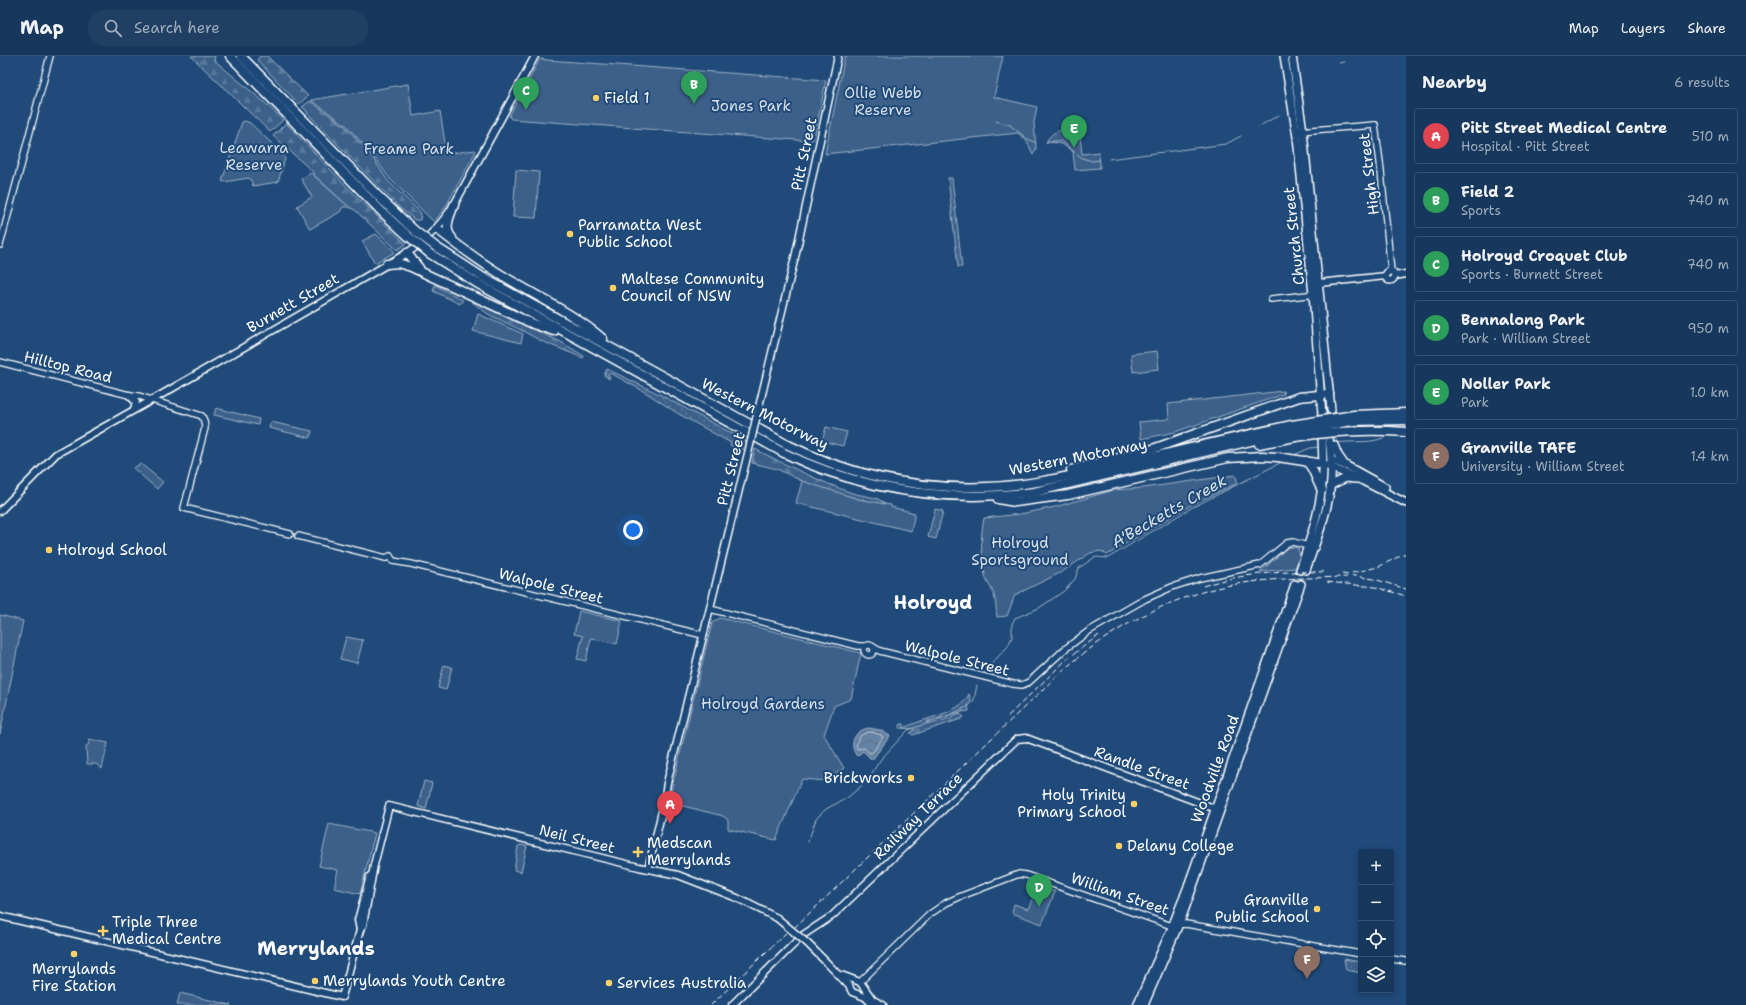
<!DOCTYPE html>
<html lang="en">
<head>
<meta charset="utf-8">
<style>
	body { margin:0; font-family:"Shantell Sans",sans-serif; background:#203f62; color:#f1f3f6 }
	.controls { position:absolute; right:12px; bottom:12px; display:grid; overflow:hidden; border-radius:4px; box-shadow:0 2px 6px #0003 }
	.controls button { width:36px; height:36px; display:grid; place-items:center; padding:0; border:0; border-bottom:1px solid #365272; background:#17385c; color:#f1f3f6; font:20px sans-serif }
	.you { position:absolute; left:633px; top:474px; width:14px; height:14px; margin:-10px; border:3px solid #fff; border-radius:50%; background:#1a73e8; box-shadow:0 0 0 6px #1a73e833 }
	.badge { display:grid; place-items:center; width:26px; height:26px; border-radius:50%; background:#8abfa5; color:#fff; font-size:13px; font-weight:700 }
	.pin { position:absolute; translate:-50% -33px; filter:drop-shadow(0 1px 2px #0008) }
	.pin::after { content:''; position:absolute; top:21px; width:14px; height:12px; background:inherit; clip-path:polygon(0 0,100% 0,50% 100%) }
	.list { margin:0; padding:0; list-style:none }
	h2 { display:flex; justify-content:space-between; align-items:center; height:52px; margin:0; padding:0 16px; font-size:17px }
	h2 small { font-size:13px; font-weight:400; color:#9eacbb }
	.list li { display:grid; grid-template-columns:26px 1fr auto; gap:12px; align-items:center; box-sizing:border-box; height:56px; margin:0 8px 8px; padding:0 8px; border:1px solid #365272; border-radius:4px }
	.list b { display:block; font-size:15px; white-space:nowrap }
	.list p { margin:0; font-size:13px; white-space:nowrap; color:#9eacbb }
	.list em { font-size:13px; font-style:normal; color:#9eacbb }
	.icon { flex:none; width:22px; height:22px; fill:none; stroke:currentColor; stroke-width:2; stroke-linecap:round; stroke-linejoin:round }
	.map { position:relative; flex:none; width:1406px; height:949px; overflow:hidden }
	header { display:flex; align-items:center; gap:24px; box-sizing:border-box; height:56px; padding:0 20px; background:#17385c; border-bottom:1px solid #365272 }
	header strong { font-size:19px }
	nav { display:flex; gap:22px; margin-inline-start:auto; font-size:14px }
	.search { width:280px; height:36px; background:#203f62; display:flex; align-items:center; gap:10px; box-sizing:border-box; padding:0 14px; border-radius:22px; color:#9eacbb; font-size:15px }
	main { display:flex }
	aside { flex:1; background:#17385c }
	.map>svg:first-child { display:block }
</style>
</head>
<body>
<header>
<strong>Map</strong>
<div class="search"><svg class="icon" aria-label="search" viewBox="0 0 24 24"><circle cx="10" cy="10" r="6"/><path d="M15 15l6 6"/></svg>Search here</div>
<nav><a>Map</a><a>Layers</a><a>Share</a></nav>
</header>
<main>
<div class="map">
<svg width="1406" height="949" viewBox="0 0 1406 949">
	<defs>
		<pattern id="grass-dots" width="8" height="8" patternUnits="userSpaceOnUse"><rect width="8" height="8" fill="#3c618b"/><path d="M2 2h.1M6 6h.1" fill="none" stroke="#59799c" stroke-width="1.8" stroke-linecap="round"/></pattern>
		<pattern id="forest-firs" width="22" height="20" patternUnits="userSpaceOnUse"><rect width="22" height="20" fill="#3c618b"/><path d="M5 1l3.5 6h-7zM16 11l3.5 6h-7z" fill="#59799c"/></pattern>
		<pattern id="water-waves" width="16" height="10" patternUnits="userSpaceOnUse"><rect width="16" height="10" fill="#6583a4"/><path d="M0 5q4-4 8 0t8 0" fill="none" stroke="#5b6d81"/></pattern>
	</defs>
	<rect width="100%" height="100%" fill="#1f4a7a"/>
	<filter id="ink" filterUnits="userSpaceOnUse"><feTurbulence type="fractalNoise" baseFrequency=".025" numOctaves="2"/><feDisplacementMap in="SourceGraphic" scale="8" xChannelSelector="R" yChannelSelector="G"/><feConvolveMatrix kernelMatrix="1 2 1 2 8 2 1 2 1" color-interpolation-filters="sRGB"/></filter>
	<g filter="url(#ink)">
		<g fill="url(#grass-dots)" stroke="#9eb0c5">
			<path d="M948,122H952L962,211H958Z"/>
			<path d="M607,313L657,337L746,385L743,394L740,395L730,389L731,387L677,357L645,336L612,318H608L607,320L610,321L609,323L604,319Z"/>
			<path d="M935,453L943,455L936,483L928,481Z"/>
			<path d="M1344,903L1361,906V917L1346,914Z"/>
		</g>
		<g fill="url(#forest-firs)" stroke="#9eb0c5">
			<path d="M191,0H215L214,4L264,46L283,64L270,76Z"/>
			<path d="M260,0H267L308,40L299,48L257,4Z"/>
			<path d="M310,45L345,70L371,99L388,125L421,157L420,164H415L400,152L308,58L306,54L302,51Z"/>
			<path d="M286,67L350,134L406,188L397,194L355,154L349,151L315,120L312,115L273,80Z"/>
			<path d="M435,229L463,244L460,248L433,235Z"/>
			<path d="M472,244L561,286L584,300L583,302L541,285L523,275L488,258L472,246Z"/>
			<path d="M755,393C786,409 819,425 852,437C861,440 880,440 886,449L858,443L810,429L777,413L752,407Z"/>
			<path d="M969,638L971,645L968,649L969,655C956,656 941,662 927,666L928,668C938,667 950,662 959,657L964,661L961,663L913,679L910,677L915,674V673L899,672L901,668H904V672C924,661 960,659 969,638Z"/>
		</g>
		<g fill="#3c618b" stroke="#9eb0c5">
			<path d="M845,0H1003L994,41L1037,51L1034,66L1036,93L1033,98L1026,84L1018,77L825,98Z"/>
			<path d="M540,3L547,4L826,24L814,83L810,85L511,63L509,60Z"/>
			<path d="M408,28L413,60L440,55L445,87L442,92L445,98L475,94L476,95L445,152L434,166L390,123L372,98L346,69L311,44Z"/>
			<path d="M245,65L250,67L282,97L285,103L278,126L253,130L251,124L249,122L224,126L222,125L242,66Z"/>
			<path d="M1079,71L1082,98L1099,96L1100,112L1075,114L1073,96C1065,89 1058,85 1046,87C1051,73 1066,73 1079,71Z"/>
			<path d="M516,114L539,116L536,162L513,161Z"/>
			<path d="M311,117L349,151H343L340,156L310,173L297,150L312,141L301,123Z"/>
			<path d="M376,178L395,196L375,207L362,185Z"/>
			<path d="M478,258L523,278L521,287L473,275Z"/>
			<path d="M1157,295L1159,313L1133,316L1131,298Z"/>
			<path d="M1283,335L1284,338L1175,376L1141,383L1139,366L1169,363L1168,348Z"/>
			<path d="M216,352L259,363L258,369L214,359Z"/>
			<path d="M271,366L312,375L310,382L269,372Z"/>
			<path d="M826,371L847,376L843,390L822,385Z"/>
			<path d="M141,408L163,426L157,433L133,412Z"/>
			<path d="M1235,419L1238,427L1193,448L1107,499L1101,495L1090,497L1062,516L1015,539L1007,560L997,561C996,554 996,545 994,539C992,532 986,526 985,519C981,501 980,480 984,462L1020,458L1055,451L1114,434L1143,432Z"/>
			<path d="M802,425L858,443L891,449V451L915,457L911,475L796,447Z"/>
			<path d="M1291,491L1298,492L1300,500L1295,512L1260,516L1287,492Z"/>
			<path d="M579,555L622,565L617,588L591,582L586,605L577,603L583,580L574,578Z"/>
			<path d="M0,559L23,565L0,678Z"/>
			<path d="M720,562L861,597L851,643L834,650L824,679L844,712L826,725L802,723L776,784L728,773V764L723,760L671,747L669,743L712,567Z"/>
			<path d="M346,581L363,584L357,607L340,603Z"/>
			<path d="M444,609L452,611L446,634L438,632Z"/>
			<path d="M89,683L108,687L102,713L96,708H87L86,690L89,688Z"/>
			<path d="M424,725L432,727L426,753L418,750Z"/>
			<path d="M329,768L375,777L360,838L334,832L338,814L319,810Z"/>
			<path d="M521,789L527,790L521,816L514,814L518,790Z"/>
			<path d="M1038,830L1055,836L1042,868L1012,857L1014,848L1028,853Z"/>
			<path d="M180,937L231,949H177Z"/>
		</g>
		<path fill="url(#water-waves)" stroke="#a3b5c8" d="M869,672L880,674L890,680L872,704L863,695L857,700C848,689 854,674 869,672Z"/>
		<g fill="none" stroke-linecap="round" stroke-linejoin="round">
			<path stroke="#c1cddb" stroke-width="1" d="M872,676L881,679L883,681L873,696L870,697L864,692L857,693C855,682 862,676 872,676Z"/>
			<g stroke="#a3b5c8" stroke-width="1">
				<path d="M1339,7L1344,6"/>
				<path d="M996,65L1010,69L1026,82L1036,87"/>
				<path d="M1258,71L1279,59"/>
				<path d="M1047,85H1061L1082,102L1092,105L1100,104"/>
				<path d="M1109,103L1226,88L1241,80"/>
				<path d="M1400,372L1406,371"/>
				<path d="M1336,387C1354,384 1374,389 1389,379"/>
				<path d="M1294,399L1310,392L1319,391"/>
				<path d="M986,614L1008,590L1012,581V568L1015,562L1039,552L1064,535L1075,523L1079,512L1095,501L1108,502L1191,452L1282,406"/>
				<path d="M808,786L816,763L826,753L847,742L866,726L881,703L908,674L943,662L969,650L974,644L977,629"/>
			</g>
			<g stroke="#41658e" stroke-width="7" stroke-dasharray="7 3.5" stroke-linecap="butt">
				<path d="M1295,528L1300,514"/>
				<path d="M1301,528L1306,514"/>
			</g>
			<path stroke="#41658e" stroke-width="7" stroke-dasharray="7 3.5" stroke-linecap="butt" d="M1333,371L1334,389"/>
			<g stroke="#fff" stroke-width="8">
				<g id="tertiary">
					<path d="M1375,69L1380,106L1391,215"/>
					<path d="M1299,75L1375,69"/>
					<path d="M0,189L50,0"/>
					<path d="M1271,243L1316,238"/>
					<path d="M0,306L133,340"/>
					<path d="M129,339L139,340L202,360L204,365L205,372L184,452L290,478"/>
					<path d="M298,480L386,502"/>
					<path d="M386,502L390,500L393,505"/>
					<path d="M393,505L411,508L703,579"/>
					<path d="M710,553L858,590H865"/>
					<circle cx="869" cy="594" r="5"/>
					<path d="M873,591L880,595L1013,628L1022,629L1029,626L1065,593L1089,575L1145,543L1172,531L1200,522L1260,509L1287,487L1293,486L1308,490"/>
					<path d="M1391,903L1406,905"/>
					<path d="M860,926L930,858L946,847L959,841L1019,818L1026,819L1169,869L1186,868L1361,898"/>
				</g>
			</g>
			<g stroke="#fff" stroke-width="9">
				<g id="secondary">
					<circle cx="1390" cy="220" r="4.5"/>
					<path d="M1395,220L1406,218"/>
					<path d="M1319,227L1386,220"/>
					<path d="M129,339L136,346L134,353"/>
					<path d="M756,363L796,197L838,0"/>
					<path d="M0,455L56,398L159,340L407,197C427,184 441,169 454,149L535,0"/>
					<path d="M648,813L663,751L667,727L750,389"/>
					<path d="M0,860L342,941L360,874L363,869L374,809L389,750L639,811L678,819L737,842L777,862"/>
					<path d="M360,874L358,864L370,820"/>
					<path d="M803,879L832,860L1017,683L1026,682L1219,754"/>
					<path d="M830,910L849,930L852,936L865,941L873,949"/>
					<path d="M841,919L860,926L873,944L883,949"/>
					<path d="M732,949L798,884"/>
				</g>
			</g>
			<g stroke="#fff" stroke-width="10">
				<g id="primary">
					<path d="M1331,429L1346,422L1355,423"/>
					<path d="M1300,514C1311,481 1324,443 1323,408"/>
					<path d="M1306,514C1318,479 1334,444 1331,406"/>
					<path d="M1137,949L1170,876L1188,830L1295,528"/>
					<path d="M1144,949L1182,861L1301,528"/>
				</g>
			</g>
			<g stroke="#fff" stroke-width="10">
				<g id="trunk">
					<path d="M1284,0L1297,81L1313,238L1322,359"/>
					<path d="M1292,0L1303,75L1331,354"/>
					<path d="M1329,381L1331,404L1347,410L1385,431"/>
					<path d="M1322,382L1323,408L1363,425L1406,447"/>
					<path d="M1334,389L1338,399L1345,409"/>
				</g>
			</g>
			<g stroke="#fff" stroke-width="11">
				<g id="motorway">
					<path d="M230,0L382,156L408,180"/>
					<path d="M241,0L382,144L415,175"/>
					<path d="M437,173C460,191 484,209 510,224C542,243 575,259 603,283"/>
					<path d="M452,182C443,172 450,160 454,149"/>
					<path d="M436,191L484,222L786,388C849,419 916,434 987,431C1029,430 1069,420 1109,411C1170,397 1231,382 1292,369"/>
					<path d="M407,197L419,212"/>
					<path d="M429,197L480,229L784,397C863,435 947,447 1034,436L1293,375"/>
					<path d="M387,208L398,207L411,211L533,268L554,275"/>
					<path d="M1259,388L1295,381"/>
					<path d="M1306,405C1315,413 1315,423 1322,434"/>
					<path d="M1071,414L1150,394L1299,341L1329,338"/>
					<path d="M998,443L1015,446L1068,439L1228,402L1262,400L1278,401L1323,408"/>
				</g>
			</g>
			<use href="#tertiary" stroke="#1f4a7a" stroke-width="5.5"/>
			<use href="#secondary" stroke="#1f4a7a" stroke-width="6"/>
			<use href="#primary" stroke="#1f4a7a" stroke-width="7"/>
			<use href="#trunk" stroke="#1f4a7a" stroke-width="7"/>
			<use href="#motorway" stroke="#1f4a7a" stroke-width="8"/>
			<g stroke="#fff" stroke-width="1" stroke-dasharray="6 3" stroke-linecap="butt">
				<path d="M1352,517L1378,511L1406,497"/>
				<path d="M1342,518L1374,523L1406,533"/>
				<path d="M1327,526L1375,531L1406,540"/>
				<path d="M1203,530C1242,517 1284,515 1324,516"/>
				<path d="M1008,660L1067,603L1099,579"/>
				<path d="M794,872L1062,615C1112,572 1171,539 1237,528C1273,522 1310,522 1347,521"/>
				<path d="M711,949L788,875"/>
			</g>
			<g stroke="#fff" stroke-width="9" stroke-linecap="butt">
				<g id="secondary-bridge">
					<path d="M750,389L756,363"/>
					<path d="M777,862L807,887L830,910"/>
				</g>
			</g>
			<g stroke="#fff" stroke-width="11" stroke-linecap="butt">
				<g id="motorway-bridge">
					<path d="M415,175L436,191"/>
					<path d="M408,180L429,197"/>
					<path d="M1292,369L1354,359L1406,357"/>
					<path d="M1293,375L1352,365L1406,364"/>
					<path d="M1295,381C1332,375 1368,373 1406,376"/>
				</g>
			</g>
			<use href="#secondary-bridge" stroke="#1f4a7a" stroke-width="6"/>
			<use href="#motorway-bridge" stroke="#1f4a7a" stroke-width="8"/>
		</g>
	</g>
	<g fill="#ffd166" stroke="#1f4a7a" stroke-width="1.5">
		<circle cx="596" cy="42" r="4"/>
		<circle cx="570" cy="178" r="4"/>
		<circle cx="613" cy="232" r="4"/>
		<circle cx="49" cy="494" r="4"/>
		<circle cx="911" cy="722" r="4"/>
		<circle cx="1134" cy="748" r="4"/>
		<circle cx="1119" cy="790" r="4"/>
		<path d="M636 790h4v4h4v4h-4v4h-4v-4h-4v-4h4z"/>
		<circle cx="1317" cy="853" r="4"/>
		<path d="M101 869h4v4h4v4h-4v4h-4v-4h-4v-4h4z"/>
		<circle cx="74" cy="898" r="4"/>
		<circle cx="315" cy="925" r="4"/>
		<circle cx="609" cy="927" r="4"/>
	</g>
	<g text-anchor="middle" dominant-baseline="central" stroke-width="4" stroke-linejoin="round" paint-order="stroke">
		<g font-size="15" fill="#d8dfe8" stroke="#1f4a7a">
			<text x="883" y="37">Ollie Webb<tspan x="883" dy="17">Reserve</tspan></text>
			<text x="751" y="50">Jones Park</text>
			<text x="254" y="92">Leawarra<tspan x="254" dy="17">Reserve</tspan></text>
			<text x="409" y="93">Freame Park</text>
			<text x="1020" y="487">Holroyd<tspan x="1020" dy="17">Sportsground</tspan></text>
			<text x="763" y="648">Holroyd Gardens</text>
		</g>
		<g font-size="15" fill="#fff" stroke="#1f4a7a" text-anchor="start">
			<text x="604" y="42">Field 1</text>
			<text x="578" y="169">Parramatta West<tspan x="578" dy="17">Public School</tspan></text>
			<text x="621" y="223">Maltese Community<tspan x="621" dy="17">Council of NSW</tspan></text>
			<text x="57" y="494">Holroyd School</text>
			<text x="903" y="722" text-anchor="end">Brickworks</text>
			<text x="1126" y="739" text-anchor="end">Holy Trinity<tspan x="1126" dy="17">Primary School</tspan></text>
			<text x="647" y="787">Medscan<tspan x="647" dy="17">Merrylands</tspan></text>
			<text x="1127" y="790">Delany College</text>
			<text x="1309" y="844" text-anchor="end">Granville<tspan x="1309" dy="17">Public School</tspan></text>
			<text x="112" y="866">Triple Three<tspan x="112" dy="17">Medical Centre</tspan></text>
			<text x="74" y="913" text-anchor="middle">Merrylands<tspan x="74" dy="17">Fire Station</tspan></text>
			<text x="323" y="925">Merrylands Youth Centre</text>
			<text x="617" y="927">Services Australia</text>
		</g>
		<g font-size="15" fill="#fff" stroke="#1f4a7a">
			<text transform="translate(804 98) rotate(-78)">Pitt Street</text>
			<text transform="translate(1369 118) rotate(-97)">High Street</text>
			<text transform="translate(1294 180) rotate(-96)">Church Street</text>
			<text transform="translate(293 247) rotate(-30)">Burnett Street</text>
			<text transform="translate(68 311) rotate(14)">Hilltop Road</text>
			<text transform="translate(765 358) rotate(27)">Western Motorway</text>
			<text transform="translate(1078 401) rotate(-11)">Western Motorway</text>
			<text transform="translate(731 413) rotate(-76)">Pitt Street</text>
			<text transform="translate(551 530) rotate(14)">Walpole Street</text>
			<text transform="translate(957 602) rotate(14)">Walpole Street</text>
			<text transform="translate(1142 712) rotate(20)">Randle Street</text>
			<text transform="translate(1215 713) rotate(-70)">Woodville Road</text>
			<text transform="translate(918 760) rotate(-44)">Railway Terrace</text>
			<text transform="translate(577 783) rotate(14)">Neil Street</text>
			<text transform="translate(1120 838) rotate(19)">William Street</text>
		</g>
		<g font-size="16" font-style="italic" fill="#d8e0e8" stroke="#1f4a7a">
			<text transform="translate(1169 455) rotate(-30)">A'Becketts Creek</text>
		</g>
		<g font-size="19" font-weight="bold" fill="#fff" stroke="#1f4a7a">
			<text x="933" y="546">Holroyd</text>
			<text x="316" y="892">Merrylands</text>
		</g>
	</g>
</svg>
<div class="controls">
<button>+</button>
<button>−</button>
<button><svg class="icon" aria-label="locate" viewBox="0 0 24 24"><circle cx="12" cy="12" r="6"/><path d="M12 2v4M12 18v4M2 12h4M18 12h4"/></svg></button>
<button><svg class="icon" aria-label="layers" viewBox="0 0 24 24"><path d="M12 4l9 5-9 5-9-5zM3 14l9 5 9-5"/></svg></button>
</div>
<div class="you"></div>
<div class="pin badge" style="left:670px;top:768px;background:#e0444e">A</div>
<div class="pin badge" style="left:694px;top:48px;background:#2e9e5b">B</div>
<div class="pin badge" style="left:526px;top:54px;background:#2e9e5b">C</div>
<div class="pin badge" style="left:1039px;top:851px;background:#2e9e5b">D</div>
<div class="pin badge" style="left:1074px;top:92px;background:#2e9e5b">E</div>
<div class="pin badge" style="left:1307px;top:923px;background:#8d6e63">F</div>
</div>
<aside>
<h2>Nearby<small>6 results</small></h2>
<ul class="list">
<li><span class="badge" style="background:#e0444e">A</span><div><b>Pitt Street Medical Centre</b><p>Hospital · Pitt Street</p></div><em>510 m</em></li>
<li><span class="badge" style="background:#2e9e5b">B</span><div><b>Field 2</b><p>Sports</p></div><em>740 m</em></li>
<li><span class="badge" style="background:#2e9e5b">C</span><div><b>Holroyd Croquet Club</b><p>Sports · Burnett Street</p></div><em>740 m</em></li>
<li><span class="badge" style="background:#2e9e5b">D</span><div><b>Bennalong Park</b><p>Park · William Street</p></div><em>950 m</em></li>
<li><span class="badge" style="background:#2e9e5b">E</span><div><b>Noller Park</b><p>Park</p></div><em>1.0 km</em></li>
<li><span class="badge" style="background:#8d6e63">F</span><div><b>Granville TAFE</b><p>University · William Street</p></div><em>1.4 km</em></li>
</ul>
</aside>
</main>
</body>
</html>
